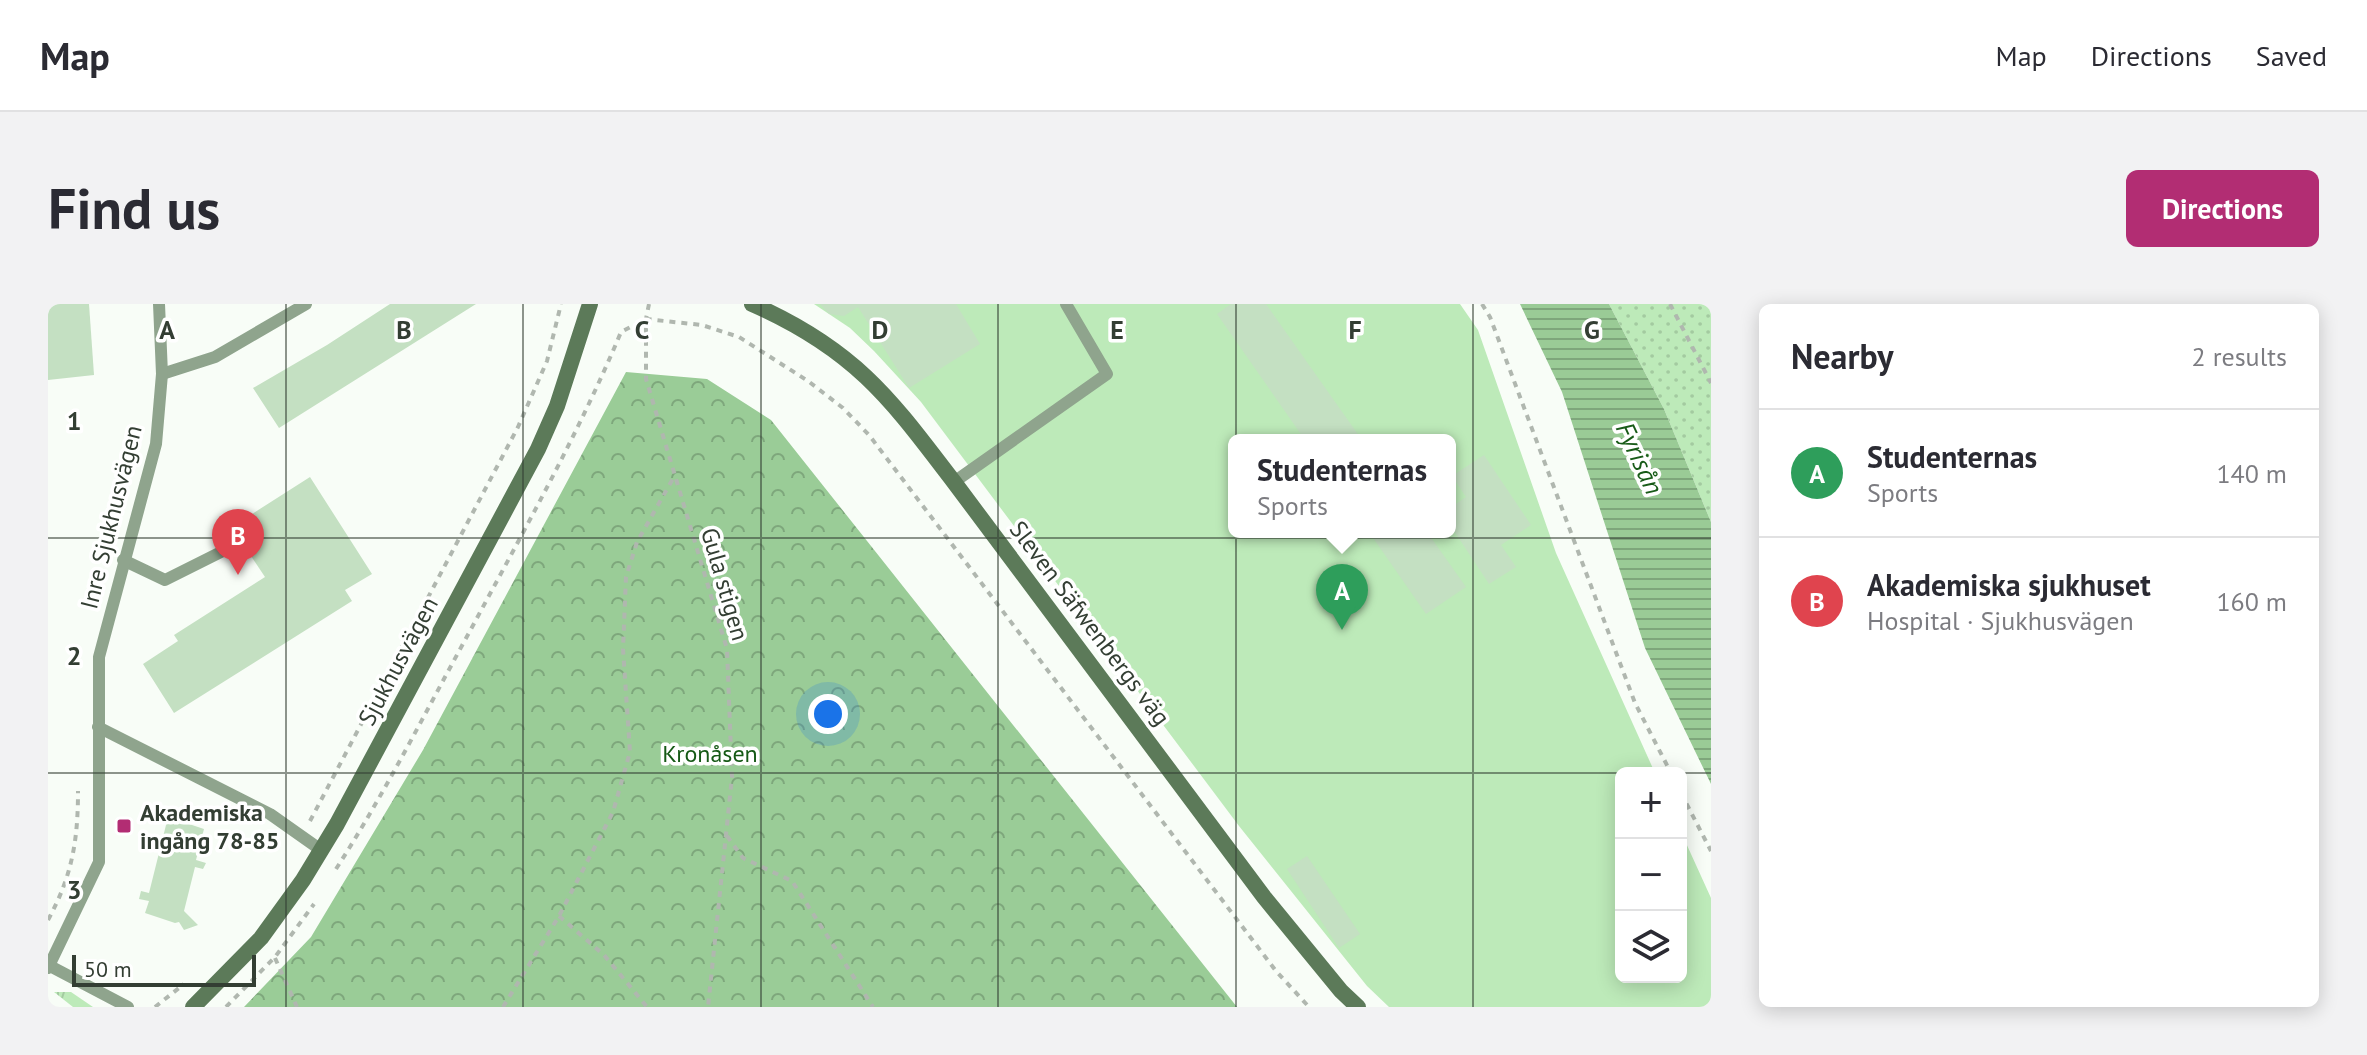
<!DOCTYPE html>
<html lang="en">
<head>
<meta charset="utf-8">
<style>
	body { margin:0; font-family:"PT Sans",sans-serif; background:#f2f2f3; color:#2b2b33 }
	.controls { position:absolute; right:24px; bottom:24px; display:grid; overflow:hidden; border-radius:12px; box-shadow:0 4px 20px #0003 }
	.controls button { width:72px; height:72px; display:grid; place-items:center; padding:0; border:0; border-bottom:2px solid #e1e1e2; background:#fff; color:#2b2b33; font:40px sans-serif }
	.scale { position:absolute; left:24px; bottom:20px; width:184px; box-sizing:border-box; padding-left:8px; border:4px solid #333e33; border-top:0; font-size:22px; line-height:28px; white-space:nowrap; color:#333e33; -webkit-text-stroke:6px #fff; paint-order:stroke }
	.you { position:absolute; left:780px; top:410px; width:28px; height:28px; margin:-20px; border:6px solid #fff; border-radius:50%; background:#1a73e8; box-shadow:0 0 0 12px #1a73e833 }
	.badge { display:grid; place-items:center; width:52px; height:52px; border-radius:50%; background:#b22d73; color:#fff; font-size:26px; font-weight:700 }
	.pin { position:absolute; translate:-50% -66px; filter:drop-shadow(0 2px 4px #0008) }
	.pin::after { content:''; position:absolute; top:42px; width:28px; height:24px; background:inherit; clip-path:polygon(0 0,100% 0,50% 100%) }
	.popup { position:absolute; left:1180px; top:130px; width:228px; height:104px; box-sizing:border-box; display:grid; place-content:center; border-radius:12px; background:#fff; filter:drop-shadow(0 2px 6px #0005); font-size:26px; white-space:nowrap; color:#7c7c81 }
	.popup b { font-size:30px; color:#2b2b33 }
	.popup::after { content:''; position:absolute; left:50%; top:100%; margin-left:-16px; border:16px solid transparent; border-top-color:#fff }
	.list { margin:0; padding:0; list-style:none }
	h2 { display:flex; justify-content:space-between; align-items:center; height:104px; margin:0; padding:0 32px; font-size:34px }
	h2 small { font-size:26px; font-weight:400; color:#7c7c81 }
	.list li { display:grid; grid-template-columns:52px 1fr auto; gap:24px; align-items:center; box-sizing:border-box; height:128px; padding:0 32px; border-top:2px solid #e1e1e2 }
	.list b { display:block; font-size:30px; white-space:nowrap }
	.list p { margin:0; font-size:26px; white-space:nowrap; color:#7c7c81 }
	.list em { font-size:26px; font-style:normal; color:#7c7c81 }
	.icon { flex:none; width:44px; height:44px; fill:none; stroke:currentColor; stroke-width:2; stroke-linecap:round; stroke-linejoin:round }
	.map { position:relative; flex:none; width:1663px; height:703px; overflow:hidden; border-radius:12px }
	header { display:flex; align-items:center; gap:48px; box-sizing:border-box; height:112px; padding:0 40px; background:#fff; border-bottom:2px solid #e1e1e2 }
	header strong { font-size:38px }
	nav { display:flex; gap:44px; margin-inline-start:auto; font-size:28px }
	.intro { display:flex; align-items:center; justify-content:space-between; box-sizing:border-box; height:192px; padding:0 48px }
	h1 { margin:0; font-size:56px }
	.button { padding:20px 36px; border-radius:12px; background:#b22d73; color:#fff; font-size:28px; font-weight:700 }
	main { display:flex; gap:48px; padding:0 48px }
	aside { flex:1; background:#fff; border-radius:12px; box-shadow:0 4px 20px #0003 }
	.map>svg:first-child { display:block }
</style>
</head>
<body>
<header>
<strong>Map</strong>
<nav><a>Map</a><a>Directions</a><a>Saved</a></nav>
</header>
<div class="intro"><h1>Find us</h1><a class="button">Directions</a></div>
<main>
<div class="map">
<svg width="1663" height="703" viewBox="0 0 1663 703">
	<defs>
		<pattern id="grass-tufts" width="24" height="20" patternUnits="userSpaceOnUse" patternTransform="scale(2)"><rect width="24" height="20" fill="#bdeab9"/><path d="M3 7l-1-3M5 7V3M7 7l1-3M15 17l-1-3M17 17v-4M19 17l1-3" fill="none" stroke="#a3caa0"/></pattern>
		<pattern id="forest-crowns" width="20" height="18" patternUnits="userSpaceOnUse" patternTransform="scale(2)"><rect width="20" height="18" fill="#9acc97"/><path d="M2 6a3 3 0 1 1 6 0M12 15a3 3 0 1 1 6 0" fill="none" stroke="#7ea77c"/></pattern>
		<pattern id="park-dots" width="8" height="8" patternUnits="userSpaceOnUse" patternTransform="scale(2)"><rect width="8" height="8" fill="#bdeab9"/><path d="M2 2h.1M6 6h.1" fill="none" stroke="#a3caa0" stroke-width="1.8" stroke-linecap="round"/></pattern>
		<pattern id="water-rules" width="6" height="5" patternUnits="userSpaceOnUse" patternTransform="scale(2)"><rect width="6" height="5" fill="#9acb96"/><path d="M0 2.5h6" fill="none" stroke="#7ea67b"/></pattern>
	</defs>
	<rect width="100%" height="100%" fill="#f8fdf7"/>
	<path fill="url(#grass-tufts)" d="M6,688H23L45,703H25Z"/>
	<path fill="url(#forest-crowns)" d="M578,68L659,75L723,116L1189,703H196L263,633L375,446Z"/>
	<path fill="url(#park-dots)" d="M1561,0H1663V218L1616,105Z"/>
	<path fill="#bdeab9" fill-rule="evenodd" d="M766,0H1412L1430,26L1508,249L1607,469H1573V673H1633V528L1663,594V703H1341L1319,682L1191,522L873,98L826,47L802,24ZM1186,136H1402V228H1186Z"/>
	<path fill="url(#water-rules)" d="M1472,0H1561L1616,105L1663,218V480L1597,344L1514,88Z"/>
	<g fill="#c4e0c2">
		<path d="M0,0H41L46,71L0,76Z"/>
		<path d="M342,0H428L231,124L205,84L279,41Z"/>
		<path d="M772,0H908L932,40L861,84L810,3L796,12L781,10Z"/>
		<path d="M1183,0H1218L1314,136H1257L1169,10Z"/>
		<path d="M1436,151L1483,221L1453,241L1468,263L1441,280L1402,221V204L1418,193L1404,172Z"/>
		<path d="M262,173L324,270L297,286L304,297L126,409L95,360L130,337L126,331L217,273L193,237L202,232L193,217Z"/>
		<path d="M1321,228H1379L1418,283L1378,310Z"/>
		<path d="M120,513L156,525L148,556L158,559L155,565L147,563L136,607L150,621L136,626L131,618L127,619L97,609L101,597L91,595L93,587L101,589Z"/>
		<path d="M1259,552L1312,630L1291,644L1239,565Z"/>
	</g>
	<g fill="none" stroke-linecap="round" stroke-linejoin="round">
		<g stroke="#b0b7af" stroke-width="4" stroke-dasharray="6 6" stroke-linecap="butt">
			<path d="M601,0L598,15V75L679,345L684,473L660,703"/>
			<path d="M1434,0L1442,13L1587,399L1623,469"/>
			<path d="M1622,0L1663,79"/>
			<path d="M1633,489L1663,547"/>
			<path d="M262,517L470,123L499,57L513,0"/>
			<path d="M679,532L695,554L744,577L825,703"/>
			<path d="M288,565C337,489 378,407 422,327C475,228 530,131 573,28L598,15L654,21L691,33L760,77L795,104L821,131L1228,667L1261,703"/>
			<path d="M511,612L556,651L599,703"/>
			<path d="M0,616C24,572 30,537 30,487"/>
			<path d="M227,654L249,703"/>
			<path d="M107,703L136,680"/>
			<path d="M178,703L227,653L266,600"/>
			<path d="M455,703L511,612L565,508L582,448L575,345L578,273L589,238L627,171"/>
		</g>
		<g stroke="#8fa48d" stroke-width="12">
			<path d="M114,70L167,53L258,0"/>
			<path d="M906,178L1059,70L1018,0"/>
			<path d="M75,256L117,276L187,241"/>
			<path d="M50,423L222,510L273,546"/>
			<path d="M2,662L80,703"/>
			<path d="M0,664L51,558V353L108,140L114,70L111,0"/>
		</g>
		<g stroke="#5c7a59" stroke-width="16">
			<path d="M704,0C745,18 785,42 818,73C851,104 878,142 906,178L1216,593L1293,687L1310,703"/>
			<path d="M145,703L213,634L255,576L289,520L490,145L509,102L542,0"/>
		</g>
	</g>
	<path fill="none" stroke="#333e33" stroke-width="2" stroke-opacity="0.55" d="M238,0V703M475,0V703M713,0V703M950,0V703M1188,0V703M1425,0V703M0,234H1663M0,469H1663"/>
	<rect fill="#b22d73" stroke="#fff" stroke-width="3" x="68" y="514" width="16" height="16" rx="4"/>
	<g text-anchor="middle" dominant-baseline="central" stroke-width="7" stroke-linejoin="round" paint-order="stroke">
		<g font-size="24" fill="#333e33" stroke="#fff">
			<text transform="translate(63 213) rotate(-76)">Inre Sjukhusvägen</text>
			<text transform="translate(677 280) rotate(74)">Gula stigen</text>
			<text transform="translate(1042 319) rotate(53)">Sleven Säfwenbergs väg</text>
			<text transform="translate(350 357) rotate(-62)">Sjukhusvägen</text>
		</g>
		<g font-size="24" fill="#155915" stroke="#fff">
			<text x="662" y="449">Kronåsen</text>
		</g>
		<g font-size="24" font-weight="bold" fill="#333e33" stroke="#fff" text-anchor="start">
			<text x="92" y="508">Akademiska<tspan x="92" dy="28">ingång 78-85</tspan></text>
		</g>
		<g font-size="26" font-style="italic" fill="#185b18" stroke="#fff">
			<text transform="translate(1592 154) rotate(65)">Fyrisån</text>
		</g>
	</g>
	<g font-size="26" text-anchor="middle" font-weight="bold" fill="#333e33" stroke="#fff" stroke-width="7" stroke-linejoin="round" paint-order="stroke">
		<text x="119" y="35">A</text>
		<text x="356" y="35">B</text>
		<text x="594" y="35">C</text>
		<text x="832" y="35">D</text>
		<text x="1069" y="35">E</text>
		<text x="1307" y="35">F</text>
		<text x="1544" y="35">G</text>
		<text x="26" y="126">1</text>
		<text x="26" y="361">2</text>
		<text x="26" y="595">3</text>
	</g>
</svg>
<div class="controls">
<button>+</button>
<button>−</button>
<button><svg class="icon" aria-label="layers" viewBox="0 0 24 24"><path d="M12 4l9 5-9 5-9-5zM3 14l9 5 9-5"/></svg></button>
</div>
<div class="scale">50 m</div>
<div class="you"></div>
<div class="pin badge" style="left:1294px;top:326px;background:#2e9e5b">A</div>
<div class="popup"><b>Studenternas</b>Sports</div>
<div class="pin badge" style="left:190px;top:271px;background:#e0444e">B</div>
</div>
<aside>
<h2>Nearby<small>2 results</small></h2>
<ul class="list">
<li><span class="badge" style="background:#2e9e5b">A</span><div><b>Studenternas</b><p>Sports</p></div><em>140 m</em></li>
<li><span class="badge" style="background:#e0444e">B</span><div><b>Akademiska sjukhuset</b><p>Hospital · Sjukhusvägen</p></div><em>160 m</em></li>
</ul>
</aside>
</main>
</body>
</html>
